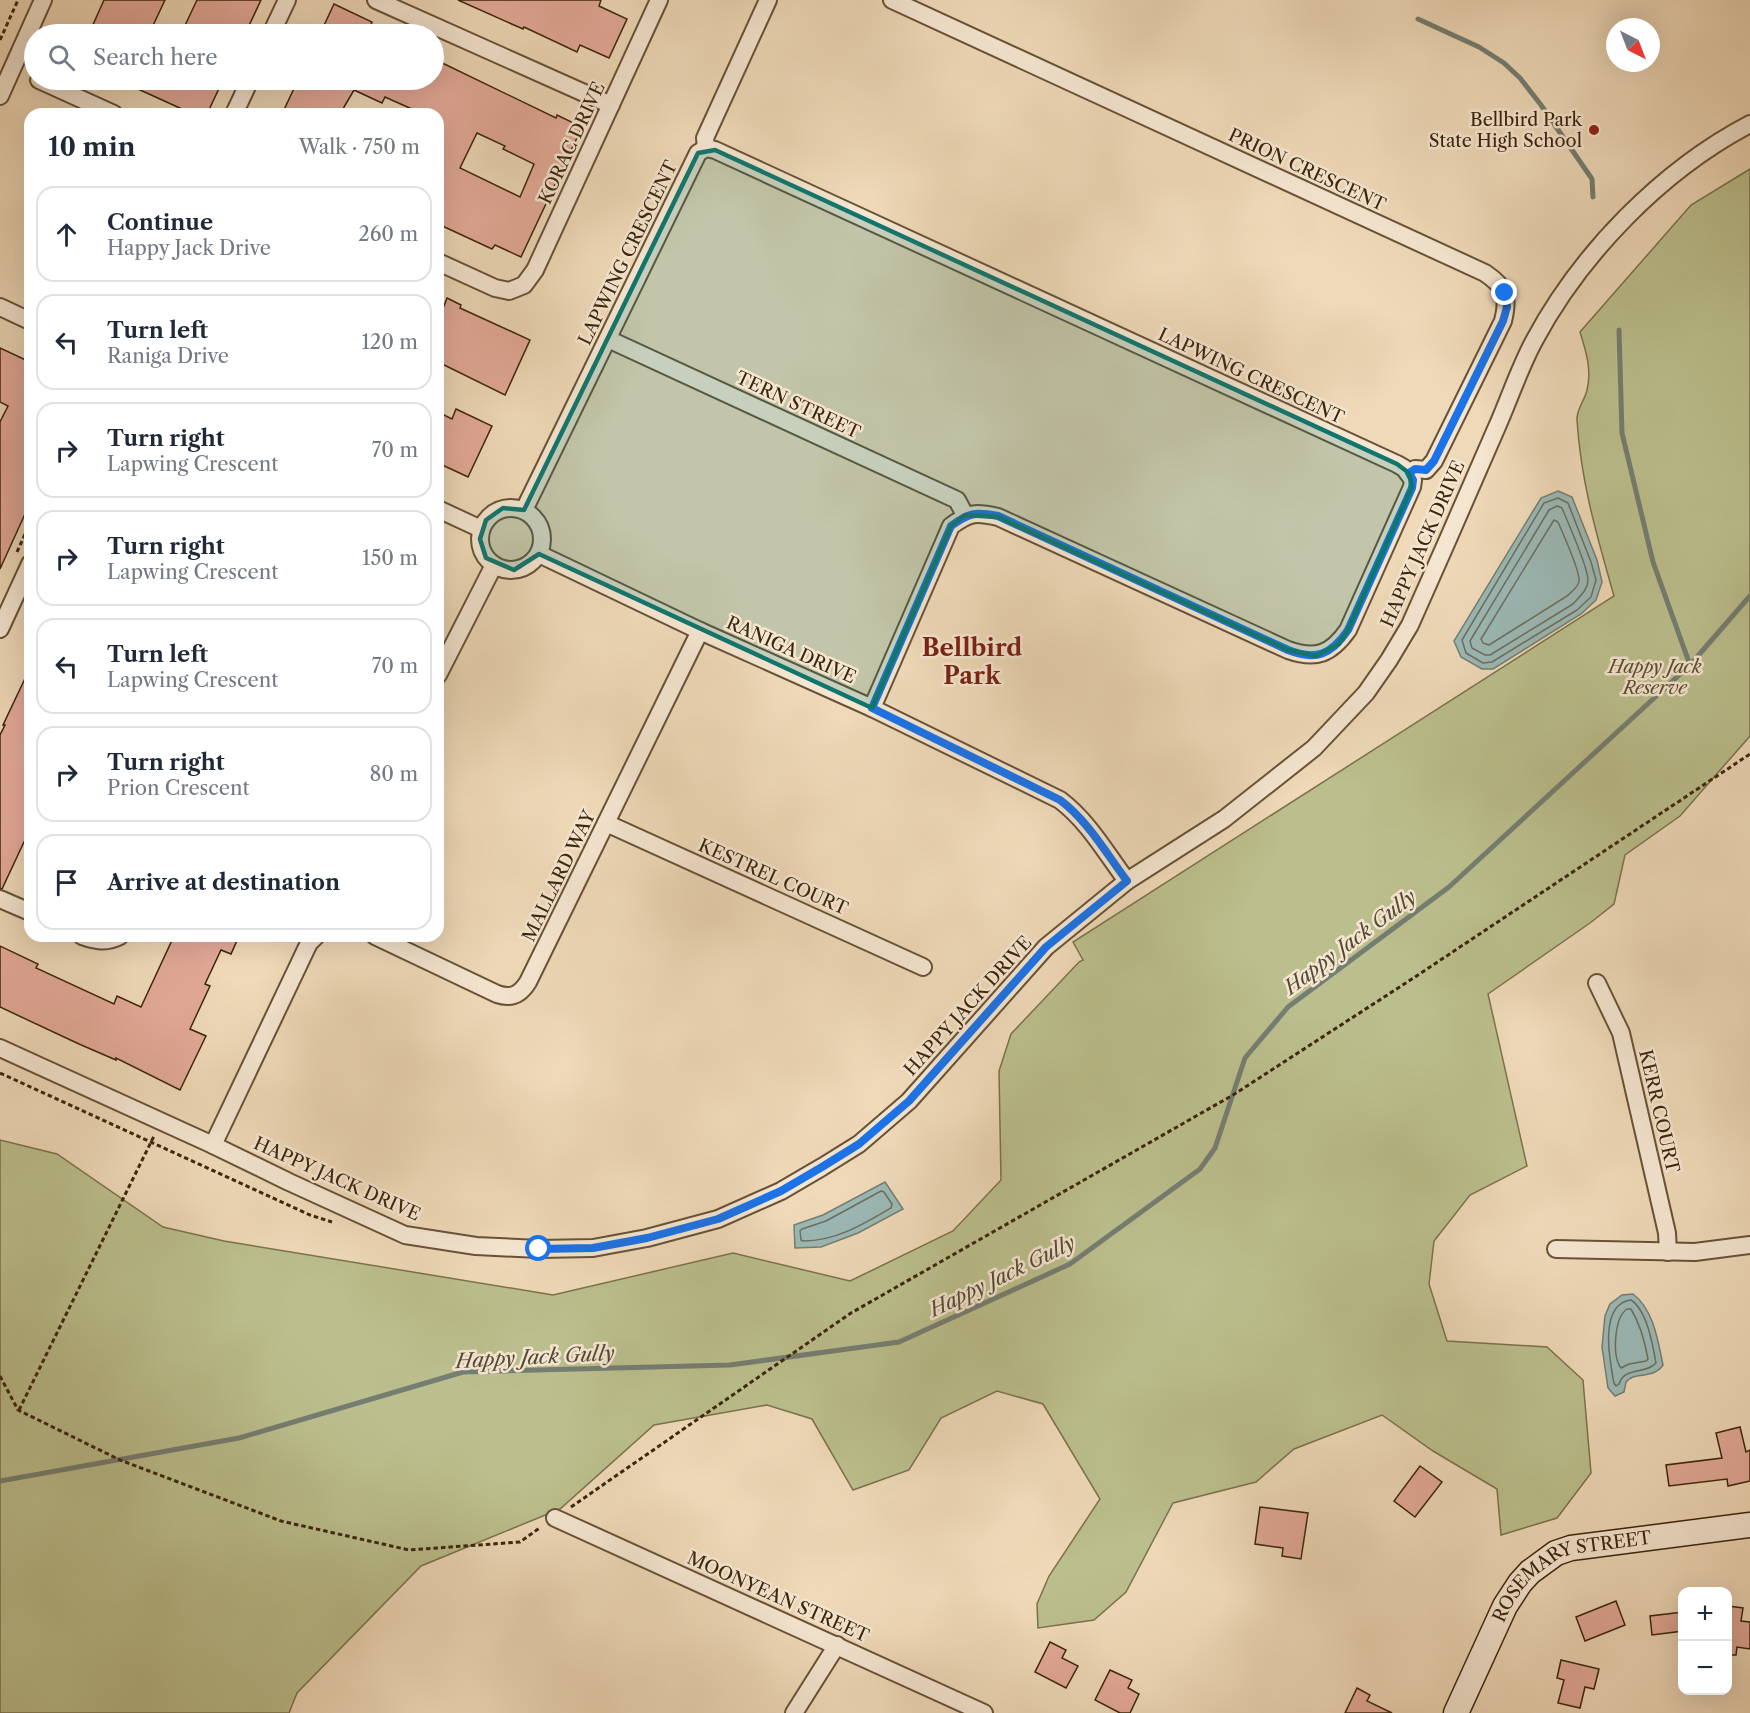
<!DOCTYPE html>
<html lang="en">
<head>
<meta charset="utf-8">
<style>
	body { margin:0; font-family:"Libre Caslon Text",serif; background:#f2f2f3; color:#1f2937 }
	.controls { position:absolute; right:18px; bottom:18px; display:grid; overflow:hidden; border-radius:12px; box-shadow:0 6px 24px #0002 }
	.controls button { width:54px; height:54px; display:grid; place-items:center; padding:0; border:0; border-bottom:2px solid #e0e1e3; background:#fff; color:#1f2937; font:30px sans-serif }
	.compass { position:absolute; left:1606px; top:18px; width:54px; height:54px; border-radius:50%; background:#fff; box-shadow:0 6px 24px #0002; rotate:138deg }
	.stop { position:absolute; width:18px; height:18px; margin:-14px; border:4px solid #1a73e8; border-radius:50%; background:#fff }
	.stop.end { background:#1a73e8; border-color:#fff; box-shadow:0 2px 6px #0008 }
	.list { margin:0; padding:0; list-style:none }
	h2 { display:flex; justify-content:space-between; align-items:center; height:78px; margin:0; padding:0 24px; font-size:26px }
	h2 small { font-size:20px; font-weight:400; color:#747a83 }
	.list li { display:grid; grid-template-columns:39px 1fr auto; gap:18px; align-items:center; box-sizing:border-box; height:96px; margin:0 12px 12px; padding:0 12px; border:2px solid #e0e1e3; border-radius:18px }
	.list b { display:block; font-size:22px; white-space:nowrap }
	.list p { margin:0; font-size:20px; white-space:nowrap; color:#747a83 }
	.list em { font-size:20px; font-style:normal; color:#747a83 }
	.icon { flex:none; width:33px; height:33px; fill:none; stroke:currentColor; stroke-width:2; stroke-linecap:round; stroke-linejoin:round }
	.map { position:relative; flex:none; width:1750px; height:1713px; overflow:hidden }
	.search { position:absolute; background:#fff; box-shadow:0 6px 24px #0002; left:24px; top:24px; width:420px; height:66px; display:flex; align-items:center; gap:15px; box-sizing:border-box; padding:0 21px; border-radius:33px; color:#747a83; font-size:22px }
	.panel { position:absolute; background:#fff; box-shadow:0 6px 24px #0002; left:24px; top:108px; width:420px; height:834px; border-radius:18px }
	.map>svg:first-child { display:block }
</style>
</head>
<body>
<div class="map">
<svg width="1750" height="1713" viewBox="0 0 1750 1713">
	<rect width="100%" height="100%" fill="#efd9b8"/>
	<filter id="stains"><feTurbulence type="fractalNoise" baseFrequency=".00333" numOctaves="4"/><feColorMatrix values="0 0 0 0 .2 0 0 0 0 .09 0 0 0 0 .02 0 0 0 .5 -.17"/></filter>
	<radialGradient id="worn" r=".72"><stop offset=".6" stop-color="#630" stop-opacity="0"/><stop offset="1" stop-color="#630" stop-opacity=".3"/></radialGradient>
	<path fill="#bbbf8d" stroke="#7b724c" stroke-width="1.5" d="M1750,169V736L1680,816L1625,855L1614,904L1590,923L1488,994L1527,1166L1470,1195L1434,1241L1429,1284L1447,1341L1547,1347L1583,1380L1591,1473L1557,1518L1501,1535L1497,1489L1433,1451L1382,1415L1294,1449L1256,1482L1173,1503L1126,1592L1094,1620L1038,1628L1037,1604L1049,1576L1100,1499L1043,1404L997,1391L941,1418L909,1470L853,1490L812,1419L767,1405L654,1425L560,1509L421,1566L297,1693L289,1713H0V1140L57,1154L163,1227L224,1241L553,1295L733,1253L850,1281L953,1231L1001,1180L999,1071L1011,1034L1079,962L1083,960L1073,942L1614,596C1597,536 1581,483 1577,420C1576,410 1585,400 1587,390C1592,370 1586,351 1580,332L1691,205Z"/>
	<g fill="#9bb9b6" stroke="#757e72" stroke-width="1.5">
		<path d="M1558,491L1572,497L1597,560L1602,582L1596,600L1581,614L1493,669H1482L1461,657L1454,641L1541,498Z"/>
		<path d="M885,1182L903,1209L858,1233L821,1247L795,1248L794,1225L823,1215Z"/>
		<path d="M1633,1294C1654,1310 1658,1341 1663,1365C1653,1380 1634,1371 1626,1382C1626,1383 1624,1391 1624,1392L1615,1396L1608,1388L1602,1347L1605,1316L1610,1304L1622,1295Z"/>
	</g>
	<g fill="none" stroke-linecap="round" stroke-linejoin="round">
		<g stroke="#6b6f60" stroke-width="1.5">
			<path d="M1558,498L1568,503L1591,562L1596,580L1591,597L1577,610L1492,662L1483,663L1466,653L1462,640L1544,503Z"/>
			<path d="M1557,506L1562,508C1568,523 1588,567 1588,580C1588,590 1579,597 1573,604L1490,655H1485L1472,648L1470,641L1549,510Z"/>
			<path d="M1554,520L1558,522C1563,534 1580,570 1579,581C1578,588 1571,592 1567,596L1489,645L1483,643L1481,639Z"/>
			<path d="M881,1191L884,1192L892,1204L891,1208C864,1224 836,1241 803,1241L801,1240L800,1231L802,1229L826,1221Z"/>
			<path d="M1631,1300C1647,1310 1653,1346 1656,1363C1645,1375 1625,1366 1619,1384L1616,1386L1614,1383C1610,1362 1598,1304 1631,1300Z"/>
			<path d="M1627,1309H1631C1640,1324 1645,1342 1648,1359L1646,1361L1629,1364L1621,1368C1612,1356 1614,1318 1627,1309Z"/>
		</g>
		<g stroke="#757e72" stroke-width="5">
			<path d="M1418,19L1479,47L1504,63L1520,78L1541,105L1592,179L1593,197"/>
			<path d="M1619,330L1622,433L1653,562L1690,665"/>
			<path d="M0,1481L239,1438L463,1372L730,1365L899,1342L1070,1264L1200,1169L1215,1148L1245,1058L1288,1007L1449,887L1690,665L1750,596"/>
		</g>
	</g>
	<g fill="#e3a998" stroke="#3b250b" stroke-width="1.5" fill-rule="evenodd">
		<path d="M104,0H165L149,34H107L92,27Z"/>
		<path d="M197,0H261L245,34H181Z"/>
		<path d="M458,0H601L599,6L627,19L609,58L580,45L577,52L524,27L523,29Z"/>
		<path d="M334,4L372,22L367,34H320Z"/>
		<path d="M434,59L556,118L557,115L582,127L521,257L495,245L492,249L438,224V114H423L385,97L382,103L354,90L340,114H282L298,80H434ZM477,133L505,146L503,149L534,164L520,197L460,168Z"/>
		<path d="M118,80H223L207,114H193Z"/>
		<path d="M447,298L461,305L460,308L530,340L505,395L438,362V304L444,306Z"/>
		<path d="M0,348L30,362V503L0,569V422L8,406L0,402Z"/>
		<path d="M456,409L492,426L468,477L438,463V412L452,419Z"/>
		<path d="M30,668V834L26,843L24,842L2,889H0V735L5,725H3Z"/>
		<path d="M174,936H239L231,954L221,950L205,984L210,986L190,1029L206,1036L180,1090L116,1058V1060L79,1044L0,1007V946L38,964L36,968L114,1004L117,996L141,1007Z"/>
		<path d="M1740,1427L1746,1452L1750,1450V1481L1728,1486L1727,1479L1669,1486L1666,1465L1722,1458L1716,1433Z"/>
		<path d="M1420,1466L1442,1482L1415,1517L1394,1501Z"/>
		<path d="M1260,1507L1308,1513L1301,1559L1282,1556L1283,1548L1255,1544Z"/>
		<path d="M1616,1601L1625,1625L1585,1641L1576,1617Z"/>
		<path d="M1728,1606L1743,1608L1741,1621L1750,1622V1649L1737,1647L1736,1655H1728Z"/>
		<path d="M1683,1612V1631L1652,1635L1650,1616Z"/>
		<path d="M1050,1642L1066,1650L1062,1658L1078,1666L1066,1688L1035,1672Z"/>
		<path d="M1561,1660L1599,1669L1594,1689L1585,1687L1580,1708L1558,1703L1564,1680L1557,1678Z"/>
		<path d="M1110,1670L1132,1680L1128,1688L1139,1694L1130,1713H1120L1095,1700Z"/>
		<path d="M1357,1688L1370,1695L1367,1701L1392,1713H1345Z"/>
	</g>
	<g fill="none" stroke-linecap="round" stroke-linejoin="round">
		<g stroke="#685236" stroke-width="20">
			<g id="street">
				<path d="M376,0L611,105"/>
				<path d="M892,0L1485,273C1506,287 1509,297 1503,321L1434,461L1426,470L1415,469L1409,473"/>
				<path d="M271,34L287,0"/>
				<path d="M39,80L114,114"/>
				<path d="M0,96L43,0"/>
				<path d="M234,114L250,80"/>
				<path d="M706,148L705,138L768,0"/>
				<path d="M438,262L495,288L509,291L524,285L535,270L659,0"/>
				<path d="M0,307L30,321"/>
				<path d="M608,339L957,500L965,515"/>
				<circle cx="511" cy="539" r="31"/>
				<path d="M438,509L481,529"/>
				<path d="M524,510L698,153L706,148L715,150L1397,464L1404,468L1413,480L1412,487L1348,630C1331,654 1316,660 1288,650L998,517C976,512 970,512 951,526L872,708"/>
				<path d="M539,554L700,631L872,708L1060,800C1088,821 1106,853 1127,881"/>
				<path d="M0,629L30,564"/>
				<path d="M438,675L494,565"/>
				<path d="M606,823L923,967"/>
				<path d="M0,899L30,912"/>
				<path d="M82,936C96,941 107,943 120,936"/>
				<path d="M375,936L497,994C511,999 520,995 528,982L700,631"/>
				<path d="M1597,983L1621,1033L1667,1233L1668,1252"/>
				<path d="M0,1048L213,1145L289,1182L405,1235L476,1246L539,1249L593,1248L647,1238L718,1219L781,1191L822,1167L859,1144L909,1101L1046,947L1127,881L1224,819L1314,748L1366,693L1389,660L1410,625C1439,560 1468,494 1496,429C1509,400 1519,369 1534,341C1581,253 1662,170 1750,124"/>
				<path d="M213,1145L309,943L316,936"/>
				<path d="M1556,1249L1695,1252L1750,1245"/>
				<path d="M555,1518L984,1713"/>
				<path d="M794,1713L837,1645"/>
			</g>
		</g>
		<g stroke="#3b250b" stroke-width="27">
			<g id="secondary">
				<path id="s1" d="M1456,1713L1505,1606L1520,1583L1530,1572L1556,1553L1571,1548L1750,1525"/>
			</g>
		</g>
		<g stroke="#3b250b" stroke-width="3" stroke-dasharray="4.5 3" stroke-linecap="butt">
			<path d="M0,40L18,0"/>
			<path d="M17,552L30,523"/>
			<path d="M0,1073L310,1215L332,1222"/>
			<path d="M0,1376L18,1410L120,1460L281,1521L409,1550L520,1542L541,1527"/>
			<path d="M19,1410L154,1136"/>
			<path d="M571,1507L851,1313L1233,1095L1415,977L1750,754"/>
		</g>
		<use href="#street" stroke="#f5e6d1" stroke-width="16"/>
		<use href="#secondary" stroke="#f5e6d1" stroke-width="24"/>
	</g>
	<g fill="none" stroke-linecap="round" stroke-linejoin="round">
		<path stroke="#1a73e8" stroke-width="8" d="M539,1249L593,1248L647,1238L718,1219L781,1191L822,1167L859,1144L909,1101L1046,947L1127,881C1106,853 1088,821 1060,800L872,708L951,526C970,512 976,512 998,516L1288,650C1316,661 1331,655 1348,630L1412,488L1413,480L1409,473L1415,469L1426,470L1434,461L1503,321L1507,307L1505,293"/>
	</g>
	<path fill="#0f766e" fill-opacity="0.2" stroke="#0f766e" stroke-width="4.5" stroke-linejoin="round" d="M715,150L1397,464L1409,473L1412,487L1348,630L1339,644L1316,656L1288,650L998,517L965,515L951,526L872,708L539,554L514,570L486,558L480,539L486,520L503,508L524,510L698,153Z"/>
	<circle fill="#8f2418" stroke="#f5e6d1" stroke-width="2" cx="1594" cy="130" r="6"/>
	<g text-anchor="middle" dominant-baseline="central" stroke-width="5" stroke-linejoin="round" paint-order="stroke">
		<g font-size="18" fill="#3b250b" stroke="#f5e6d1" text-anchor="end">
			<text x="1582" y="120">Bellbird Park<tspan x="1582" dy="21">State High School</tspan></text>
		</g>
		<g font-size="18" fill="#3b250b" stroke="#f5e6d1">
			<text transform="translate(572 143) rotate(-65)">KORAC DRIVE</text>
			<text transform="translate(1307 170) rotate(25)">PRION CRESCENT</text>
			<text transform="translate(628 253) rotate(-64)">LAPWING CRESCENT</text>
			<text transform="translate(1251 376) rotate(25)">LAPWING CRESCENT</text>
			<text transform="translate(798 405) rotate(25)">TERN STREET</text>
			<text transform="translate(1423 544) rotate(-66)">HAPPY JACK DRIVE</text>
			<text transform="translate(791 650) rotate(24)">RANIGA DRIVE</text>
			<text transform="translate(559 876) rotate(-64)">MALLARD WAY</text>
			<text transform="translate(773 877) rotate(24)">KESTREL COURT</text>
			<text transform="translate(968 1006) rotate(-48)">HAPPY JACK DRIVE</text>
			<text transform="translate(1659 1111) rotate(77)">KERR COURT</text>
			<text transform="translate(337 1179) rotate(24)">HAPPY JACK DRIVE</text>
			<text stroke="none"><textPath href="#s1" startOffset="195">ROSEMARY STREET</textPath></text>
			<text transform="translate(778 1597) rotate(24)">MOONYEAN STREET</text>
		</g>
		<g font-size="18" font-style="italic" fill="#5b4c2c" stroke="#f5e6d1">
			<text x="1655" y="667">Happy Jack<tspan x="1655" dy="21">Reserve</tspan></text>
		</g>
		<g font-size="20" font-style="italic" fill="#534a36" stroke="#f5e6d1">
			<text transform="translate(1350 942) rotate(-37)">Happy Jack Gully</text>
			<text transform="translate(1002 1276) rotate(-26)">Happy Jack Gully</text>
			<text transform="translate(535 1357) rotate(-3)">Happy Jack Gully</text>
		</g>
		<g font-size="24" font-weight="bold" fill="#7a1f14" stroke="#f5e6d1">
			<text x="972" y="647">Bellbird<tspan x="972" dy="28">Park</tspan></text>
		</g>
	</g>
	<rect width="100%" height="100%" filter="url(#stains)"/>
	<rect width="100%" height="100%" fill="url(#worn)"/>
</svg>
<div class="controls">
<button>+</button>
<button>−</button>
</div>
<svg class="compass" viewBox="-18 -18 36 36"><path d="M0-13l5 13h-10z" fill="#e53935"/><path d="M0 13l5-13h-10z" fill="#747a83"/></svg>
<div class="stop" style="left:539px;top:1249px"></div>
<div class="stop end" style="left:1505px;top:293px"></div>
<div class="search"><svg class="icon" aria-label="search" viewBox="0 0 24 24"><circle cx="10" cy="10" r="6"/><path d="M15 15l6 6"/></svg>Search here</div>
<section class="panel">
<h2>10 min<small>Walk · 750 m</small></h2>
<ul class="list">
<li><svg class="icon" aria-label="ahead" viewBox="0 0 24 24"><path d="M12 20V5M6 11l6-6 6 6"/></svg><div><b>Continue</b><p>Happy Jack Drive</p></div><em>260 m</em></li>
<li><svg class="icon" aria-label="left" viewBox="0 0 24 24"><path d="M17 20v-9H6M10 6l-5 5 5 5"/></svg><div><b>Turn left</b><p>Raniga Drive</p></div><em>120 m</em></li>
<li><svg class="icon" aria-label="right" viewBox="0 0 24 24"><path d="M7 20v-9h11M14 6l5 5-5 5"/></svg><div><b>Turn right</b><p>Lapwing Crescent</p></div><em>70 m</em></li>
<li><svg class="icon" aria-label="right" viewBox="0 0 24 24"><path d="M7 20v-9h11M14 6l5 5-5 5"/></svg><div><b>Turn right</b><p>Lapwing Crescent</p></div><em>150 m</em></li>
<li><svg class="icon" aria-label="left" viewBox="0 0 24 24"><path d="M17 20v-9H6M10 6l-5 5 5 5"/></svg><div><b>Turn left</b><p>Lapwing Crescent</p></div><em>70 m</em></li>
<li><svg class="icon" aria-label="right" viewBox="0 0 24 24"><path d="M7 20v-9h11M14 6l5 5-5 5"/></svg><div><b>Turn right</b><p>Prion Crescent</p></div><em>80 m</em></li>
<li><svg class="icon" aria-label="arrive" viewBox="0 0 24 24"><path d="M6 21V4h12l-3 4 3 4H6"/></svg><div><b>Arrive at destination</b></div></li>
</ul>
</section>
</div>
</body>
</html>
